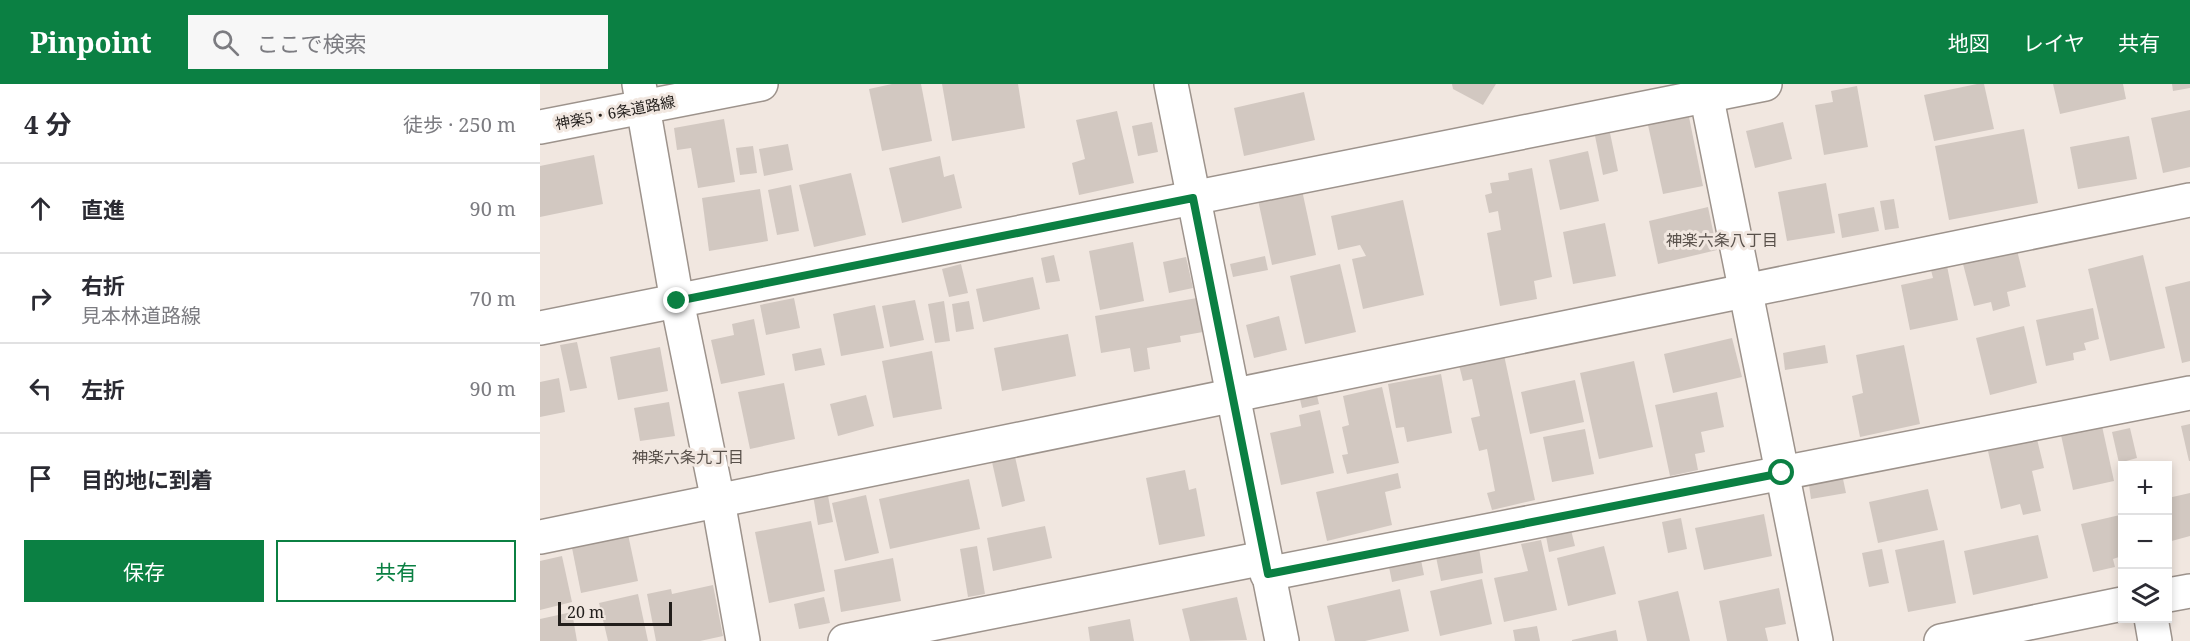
<!DOCTYPE html>
<html lang="ja">
<head>
<meta charset="utf-8">
<style>
	body { margin:0; font-family:"Noto Serif","Noto Sans JP",serif; background:#f7f7f7; color:#2b2b33 }
	.controls { position:absolute; right:18px; bottom:18px; display:grid; overflow:hidden; border-radius:0px; box-shadow:0 3px 9px #0003 }
	.controls button { width:54px; height:54px; display:grid; place-items:center; padding:0; border:0; border-bottom:2px solid #e1e1e2; background:#fff; color:#2b2b33; font:30px sans-serif }
	.scale { position:absolute; left:18px; bottom:15px; width:114px; box-sizing:border-box; padding-left:6px; border:3px solid #221e1b; border-top:0; font-size:16px; line-height:21px; white-space:nowrap; color:#221e1b; -webkit-text-stroke:4px #f1e7e0; paint-order:stroke }
	.stop { position:absolute; width:18px; height:18px; margin:-14px; border:4px solid #0b8043; border-radius:50%; background:#fff }
	.stop.end { background:#0b8043; border-color:#fff; box-shadow:0 2px 6px #0008 }
	.list { margin:0; padding:0; list-style:none }
	h2 { display:flex; justify-content:space-between; align-items:center; height:78px; margin:0; padding:0 24px; font-size:26px }
	h2 small { font-size:20px; font-weight:400; color:#7c7c81 }
	.list li { display:grid; grid-template-columns:39px 1fr auto; gap:18px; align-items:center; box-sizing:border-box; height:90px; padding:0 24px; border-top:2px solid #e1e1e2 }
	.list b { display:block; font-size:22px; white-space:nowrap }
	.list p { margin:0; font-size:20px; white-space:nowrap; color:#7c7c81 }
	.list em { font-size:20px; font-style:normal; color:#7c7c81 }
	.actions { display:flex; gap:12px; padding:18px 24px }
	.actions a { flex:1; padding:14px 0; border:2px solid #0b8043; border-radius:0px; text-align:center; font-size:21px; color:#0b8043 }
	.actions .main { background:#0b8043; color:#fff }
	.icon { flex:none; width:33px; height:33px; fill:none; stroke:currentColor; stroke-width:2; stroke-linecap:round; stroke-linejoin:round }
	.map { position:relative; flex:none; width:1650px; height:557px; overflow:hidden }
	header { display:flex; align-items:center; gap:36px; box-sizing:border-box; height:84px; padding:0 30px; background:#0b8043; color:#fff }
	header strong { font-size:28px }
	nav { display:flex; gap:33px; margin-inline-start:auto; font-size:21px }
	.search { width:420px; height:54px; background:#f7f7f7; display:flex; align-items:center; gap:15px; box-sizing:border-box; padding:0 21px; border-radius:0px; color:#7c7c81; font-size:22px }
	main { display:flex }
	aside { flex:1; background:#fff }
	.map>svg:first-child { display:block }
</style>
</head>
<body>
<header>
<strong>Pinpoint</strong>
<div class="search"><svg class="icon" aria-label="search" viewBox="0 0 24 24"><circle cx="10" cy="10" r="6"/><path d="M15 15l6 6"/></svg>ここで検索</div>
<nav><a>地図</a><a>レイヤ</a><a>共有</a></nav>
</header>
<main>
<aside>
<h2>4 分<small>徒歩 · 250 m</small></h2>
<ul class="list">
<li><svg class="icon" aria-label="ahead" viewBox="0 0 24 24"><path d="M12 20V5M6 11l6-6 6 6"/></svg><div><b>直進</b></div><em>90 m</em></li>
<li><svg class="icon" aria-label="right" viewBox="0 0 24 24"><path d="M7 20v-9h11M14 6l5 5-5 5"/></svg><div><b>右折</b><p>見本林道路線</p></div><em>70 m</em></li>
<li><svg class="icon" aria-label="left" viewBox="0 0 24 24"><path d="M17 20v-9H6M10 6l-5 5 5 5"/></svg><div><b>左折</b></div><em>90 m</em></li>
<li><svg class="icon" aria-label="arrive" viewBox="0 0 24 24"><path d="M6 21V4h12l-3 4 3 4H6"/></svg><div><b>目的地に到着</b></div></li>
</ul>
<div class="actions"><a class="main">保存</a><a>共有</a></div>
</aside>
<div class="map">
<svg width="1650" height="557" viewBox="0 0 1650 557">
	<rect width="100%" height="100%" fill="#f1e7e0"/>
	<g fill="#d2c8c1">
		<path d="M352,0H381L392,57L342,67L329,5Z"/>
		<path d="M402,0H478L485,44L412,57Z"/>
		<path d="M912,0H956L943,21L913,5Z"/>
		<path d="M1437,0H1444L1454,45L1394,57L1384,11Z"/>
		<path d="M1513,0H1583L1586,15L1520,30Z"/>
		<path d="M1632,0H1650V4L1633,7Z"/>
		<path d="M1317,2L1328,63L1284,71L1275,21L1293,18L1291,7Z"/>
		<path d="M764,8L775,56L704,72L694,24Z"/>
		<path d="M1650,26V83L1623,89L1611,34Z"/>
		<path d="M577,27L594,99L539,111L532,79L545,75L536,36Z"/>
		<path d="M1149,33L1163,102L1123,110L1108,41Z"/>
		<path d="M184,35L195,98L158,104L151,64L137,66L134,44Z"/>
		<path d="M612,38L618,68L598,72L592,42Z"/>
		<path d="M1243,38L1252,75L1215,84L1206,47Z"/>
		<path d="M1484,45L1498,119L1409,136L1395,62Z"/>
		<path d="M1070,49L1078,87L1063,91L1055,52Z"/>
		<path d="M1589,52L1597,95L1538,105L1530,63Z"/>
		<path d="M248,60L253,86L224,92L219,65Z"/>
		<path d="M213,62L217,89L200,91L196,64Z"/>
		<path d="M1048,67L1059,117L1020,126L1009,76Z"/>
		<path d="M54,71L63,120L0,133V82Z"/>
		<path d="M400,72L404,93L414,90L422,124L362,139L349,84Z"/>
		<path d="M992,84L1012,193L994,197L997,215L960,222L947,149L961,146L958,127L949,129L945,111L952,109L950,99L969,96L968,89Z"/>
		<path d="M311,89L326,151L274,163L259,101Z"/>
		<path d="M1286,99L1295,149L1247,157L1238,108Z"/>
		<path d="M251,101L259,147L237,151L228,106Z"/>
		<path d="M220,105L228,157L169,167L162,114Z"/>
		<path d="M762,106L776,171L732,181L718,116Z"/>
		<path d="M1354,115L1359,144L1345,146L1340,117Z"/>
		<path d="M863,116L884,211L823,225L812,175L826,172L820,161L798,166L791,132Z"/>
		<path d="M1168,123L1177,166L1118,180L1109,137Z"/>
		<path d="M1334,123L1339,147L1302,154L1298,130Z"/>
		<path d="M1065,139L1076,192L1033,200L1023,148Z"/>
		<path d="M593,158L604,217L560,226L549,167Z"/>
		<path d="M1477,166L1486,203L1467,208L1470,222L1453,227L1451,218L1434,222L1423,180Z"/>
		<path d="M514,171L520,197L506,199L501,174Z"/>
		<path d="M1603,171L1625,264L1570,277L1548,185Z"/>
		<path d="M725,172L728,186L693,193L690,180Z"/>
		<path d="M646,173L653,204L629,209L623,178Z"/>
		<path d="M421,180L428,209L409,213L402,185Z"/>
		<path d="M800,180L816,248L765,260L750,192Z"/>
		<path d="M1407,182L1418,236L1370,246L1361,201L1393,194L1391,186Z"/>
		<path d="M493,193L500,225L443,238L436,205Z"/>
		<path d="M1650,197V277L1642,279L1625,203Z"/>
		<path d="M254,214L260,244L226,251L220,221Z"/>
		<path d="M657,214L663,248L640,252L641,258L607,264L610,285L594,288L590,264L561,269L555,232Z"/>
		<path d="M375,216L384,256L350,263L342,222Z"/>
		<path d="M404,217L410,257L395,259L388,220Z"/>
		<path d="M429,217L434,245L416,248L412,220Z"/>
		<path d="M335,221L344,264L301,272L293,230Z"/>
		<path d="M1553,224L1559,255L1544,259L1546,266L1533,269L1534,276L1506,282L1496,236Z"/>
		<path d="M739,232L747,266L714,274L706,241Z"/>
		<path d="M214,235L225,291L181,300L171,256L194,251L192,240Z"/>
		<path d="M1484,242L1497,299L1450,311L1436,254Z"/>
		<path d="M528,250L536,292L462,307L454,264Z"/>
		<path d="M1192,254L1202,293L1133,309L1124,270Z"/>
		<path d="M37,258L47,304L30,307L20,261Z"/>
		<path d="M1285,261L1288,279L1245,286L1243,269Z"/>
		<path d="M1364,261L1380,340L1320,353L1312,312L1323,309L1316,271Z"/>
		<path d="M120,263L128,307L78,316L70,273Z"/>
		<path d="M281,264L285,281L255,287L252,270Z"/>
		<path d="M392,267L402,325L353,334L342,277Z"/>
		<path d="M964,271L995,416L952,426L947,409L955,407L947,365L939,367L931,334L940,332L932,295L923,297L919,281Z"/>
		<path d="M1094,277L1113,363L1059,375L1040,289Z"/>
		<path d="M901,290L912,349L867,358L864,343L856,344L848,300Z"/>
		<path d="M19,294L25,328L0,333V298Z"/>
		<path d="M1035,296L1044,338L990,350L981,308Z"/>
		<path d="M244,299L255,355L210,365L198,308Z"/>
		<path d="M775,303L779,320L762,324L758,307Z"/>
		<path d="M842,303L859,379L807,390L802,371L808,370L802,343L809,341L803,312Z"/>
		<path d="M1177,308L1184,343L1161,348L1165,368L1155,370L1158,386L1130,392L1115,321Z"/>
		<path d="M326,311L334,342L298,352L290,320Z"/>
		<path d="M129,318L135,352L100,357L94,324Z"/>
		<path d="M780,326L794,389L741,401L730,349L761,342L759,331Z"/>
		<path d="M1650,340V377H1649L1641,342Z"/>
		<path d="M1562,342L1574,397L1533,406L1521,351Z"/>
		<path d="M1590,344L1597,374L1579,379L1572,348Z"/>
		<path d="M1045,345L1054,390L1012,398L1003,353Z"/>
		<path d="M1497,355L1504,384L1492,387L1501,427L1483,431L1480,420L1461,425L1448,367Z"/>
		<path d="M473,364L485,417L462,423L450,369Z"/>
		<path d="M645,386L649,406L656,404L665,452L619,461L606,394Z"/>
		<path d="M858,389L861,404L845,408L852,441L787,457L776,408Z"/>
		<path d="M429,395L440,445L350,465L339,415Z"/>
		<path d="M1303,395L1306,409L1271,415L1269,401Z"/>
		<path d="M285,396L293,438L278,441L271,399Z"/>
		<path d="M1388,405L1398,446L1338,459L1329,418Z"/>
		<path d="M1650,409V452L1628,458V414Z"/>
		<path d="M326,411L339,469L305,477L292,419Z"/>
		<path d="M1224,430L1232,472L1164,486L1155,444Z"/>
		<path d="M1580,431L1582,472L1573,475L1575,483L1553,488L1541,440Z"/>
		<path d="M1141,434L1147,465L1128,469L1122,438Z"/>
		<path d="M271,437L285,507L229,519L215,448Z"/>
		<path d="M86,441L98,497L41,509L30,454Z"/>
		<path d="M505,442L512,474L453,487L447,454Z"/>
		<path d="M1031,446L1035,462L1009,468L1006,452Z"/>
		<path d="M1498,451L1508,494L1433,511L1424,467Z"/>
		<path d="M1001,456L1017,526L964,538L954,494L988,487L981,460Z"/>
		<path d="M1404,456L1416,519L1368,528L1355,466Z"/>
		<path d="M437,462L445,510L428,513L420,465Z"/>
		<path d="M1064,462L1076,510L1028,522L1017,474Z"/>
		<path d="M939,464L943,489L901,497L896,473Z"/>
		<path d="M1342,465L1349,499L1329,503L1322,469Z"/>
		<path d="M22,472L32,518L0,526V477Z"/>
		<path d="M353,474L361,517L301,528L294,486Z"/>
		<path d="M881,476L884,491L852,498L849,483Z"/>
		<path d="M942,495L952,540L900,552L890,507Z"/>
		<path d="M173,501L183,552L160,557H116L107,510L131,505L132,510Z"/>
		<path d="M1239,504L1246,540L1225,544L1228,557H1187L1179,517Z"/>
		<path d="M860,505L869,547L825,557H795L787,522Z"/>
		<path d="M1138,507L1150,557H1107L1098,517Z"/>
		<path d="M98,510L108,557H68L59,519Z"/>
		<path d="M284,513L290,539L259,545L254,520Z"/>
		<path d="M697,513L707,556L650,557L642,525Z"/>
		<path d="M32,528L37,557H0V535Z"/>
		<path d="M590,535L594,557H550L548,543Z"/>
		<path d="M997,542L1000,557H975L973,546Z"/>
		<path d="M1076,546L1078,557H1032V556Z"/>
	</g>
	<g fill="none" stroke-linecap="round" stroke-linejoin="round">
		<g stroke="#9d938c" stroke-width="36">
			<g id="minor">
				<path d="M99,0L137,217L178,417L203,557"/>
				<path d="M631,0L742,557"/>
				<path d="M1164,0L1276,557"/>
				<path d="M0,43L221,0"/>
				<path d="M0,244L1225,0"/>
				<path d="M0,453L1650,116"/>
				<path d="M727,490L1650,309"/>
				<path d="M1628,511L1650,507"/>
				<path d="M1611,534L1615,557"/>
				<path d="M305,557L724,474"/>
				<path d="M1401,557L1582,520"/>
			</g>
		</g>
		<use href="#minor" stroke="#fff" stroke-width="33"/>
	</g>
	<g fill="none" stroke-linecap="round" stroke-linejoin="round">
		<path stroke="#0b8043" stroke-width="8" d="M137,217L653,114L728,490L1242,389"/>
	</g>
	<g text-anchor="middle" dominant-baseline="central" stroke-width="6" stroke-linejoin="round" paint-order="stroke">
		<g font-size="15" fill="#221e1b" stroke="#f1e7e0">
			<text transform="translate(75 28) rotate(-11)">神楽5・6条道路線</text>
		</g>
		<g font-size="16" fill="#59514b" stroke="#f1e7e0">
			<text x="1182" y="156">神楽六条八丁目</text>
			<text x="148" y="373">神楽六条九丁目</text>
		</g>
	</g>
</svg>
<div class="controls">
<button>+</button>
<button>−</button>
<button><svg class="icon" aria-label="layers" viewBox="0 0 24 24"><path d="M12 4l9 5-9 5-9-5zM3 14l9 5 9-5"/></svg></button>
</div>
<div class="scale">20 m</div>
<div class="stop" style="left:1242px;top:389px"></div>
<div class="stop end" style="left:137px;top:217px"></div>
</div>
</main>
</body>
</html>
